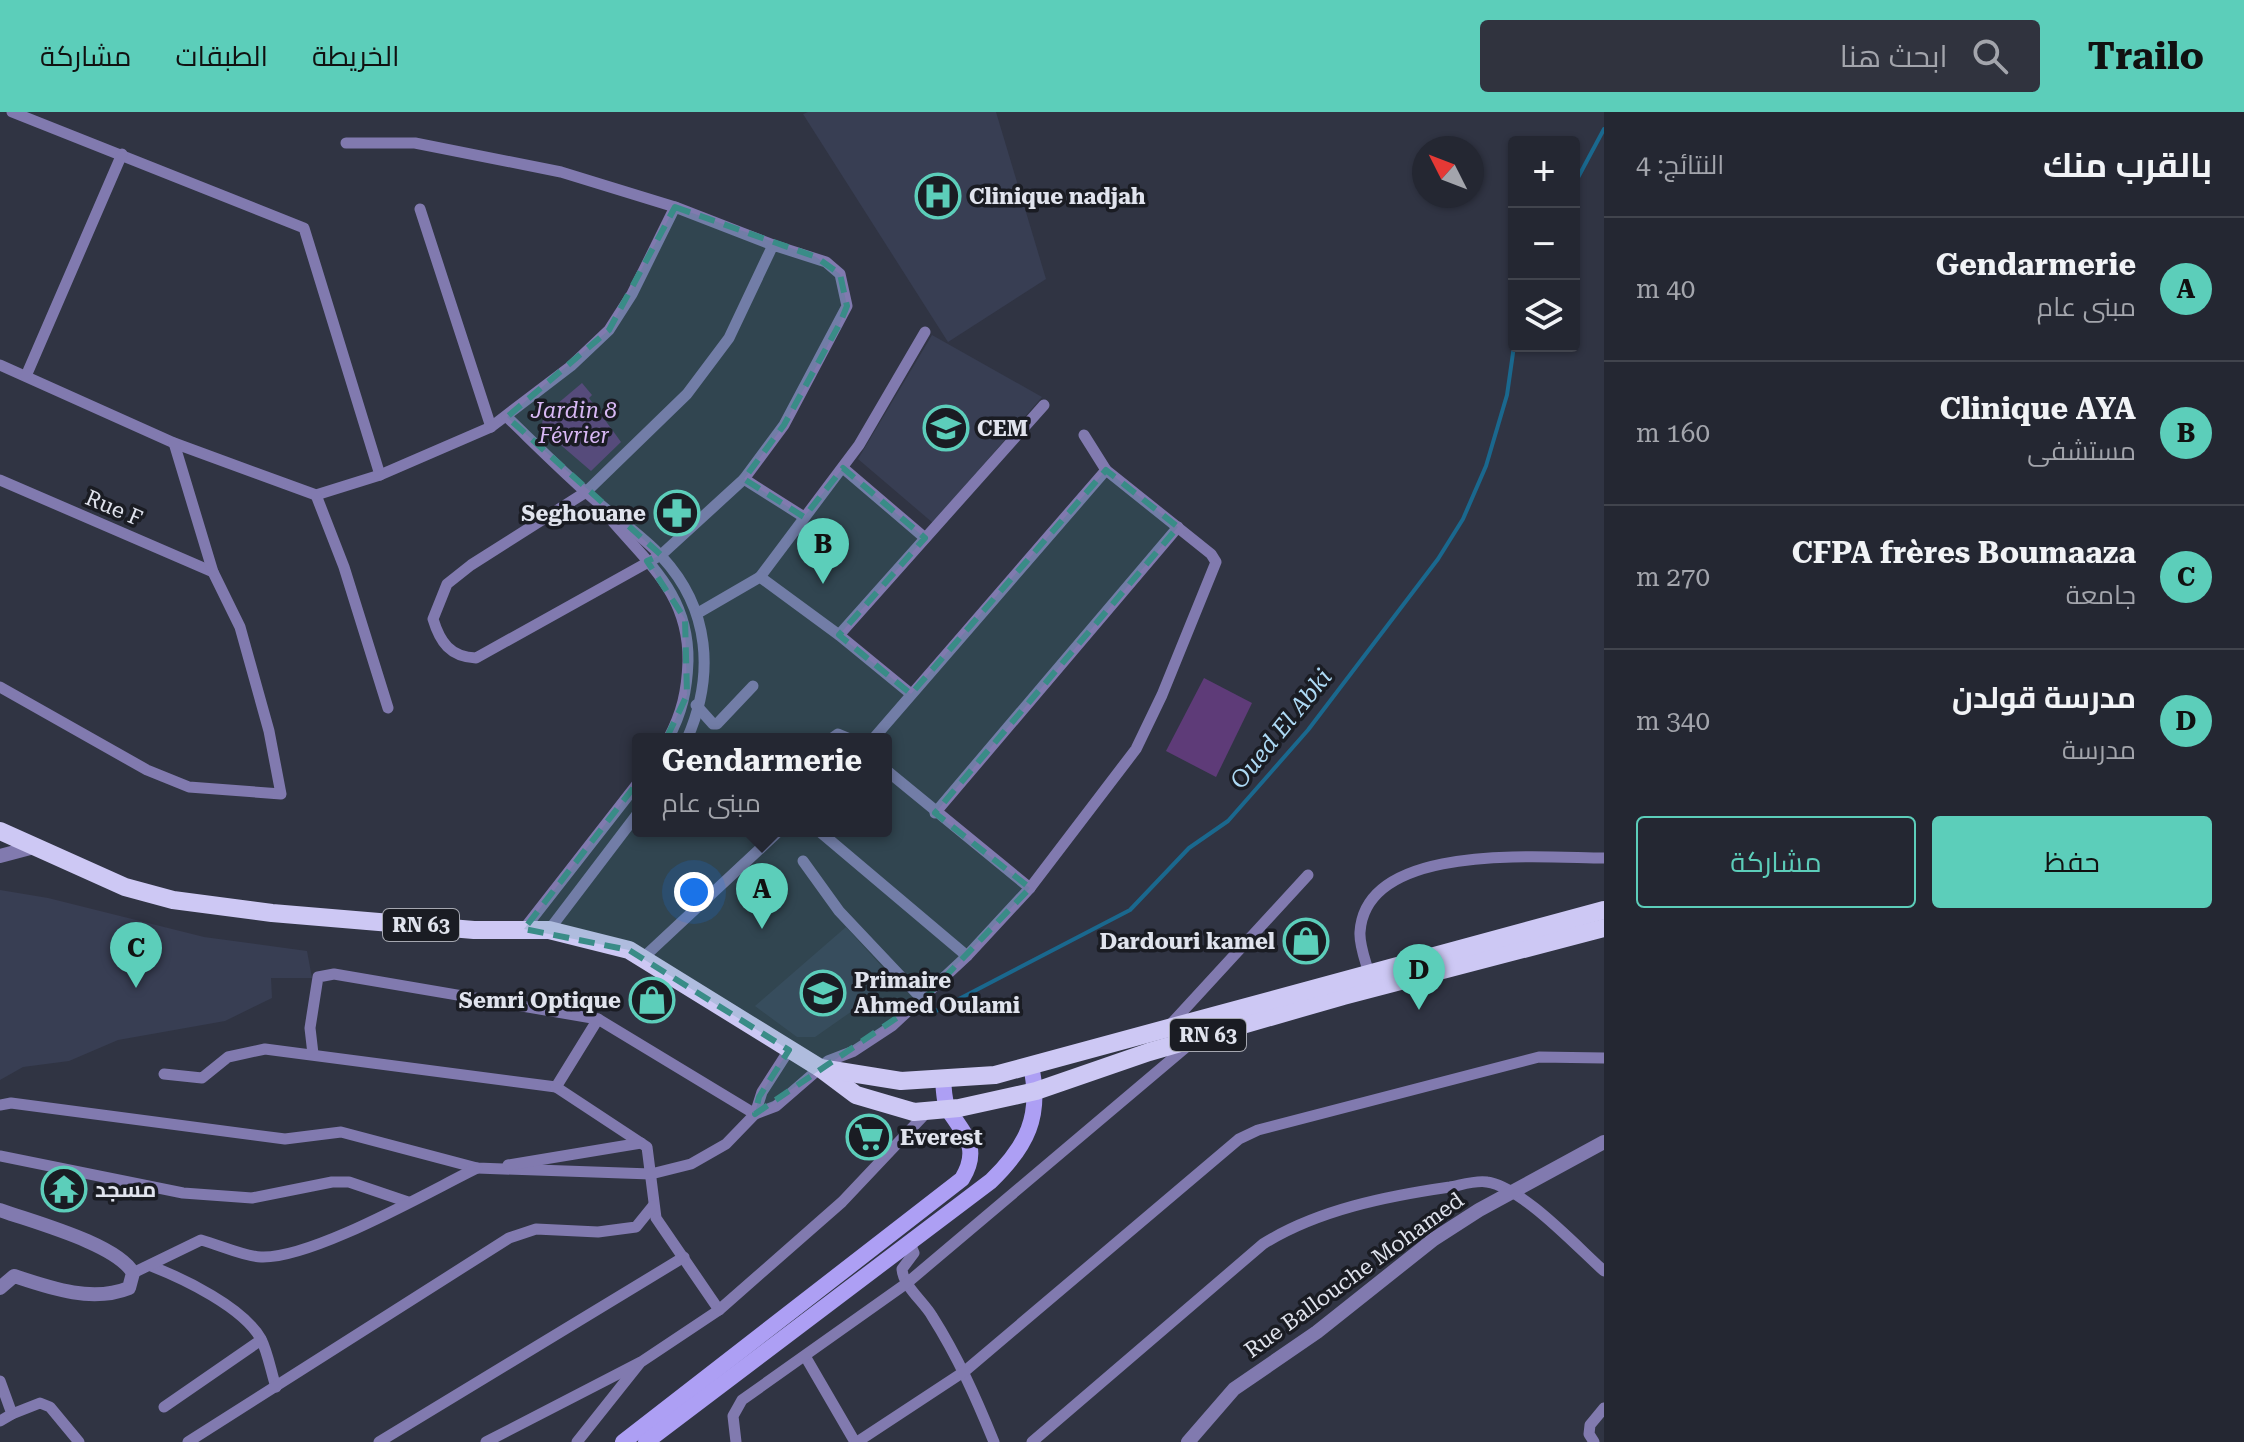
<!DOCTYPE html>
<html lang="ar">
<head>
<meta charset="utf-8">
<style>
	body { margin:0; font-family:"Roboto Serif",Cairo,serif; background:#30333e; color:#f1f3f6; direction:rtl }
	.controls { position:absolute; right:24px; top:24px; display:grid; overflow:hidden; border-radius:8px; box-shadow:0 2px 6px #0004 }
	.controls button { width:72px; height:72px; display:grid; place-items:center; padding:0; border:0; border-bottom:2px solid #41444d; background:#242732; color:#f1f3f6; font:40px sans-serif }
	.compass { position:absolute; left:1412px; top:24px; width:72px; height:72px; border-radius:50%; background:#242732; box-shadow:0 2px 6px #0004; rotate:312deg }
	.you { position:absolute; left:694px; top:780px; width:28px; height:28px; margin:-20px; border:6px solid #fff; border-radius:50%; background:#1a73e8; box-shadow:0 0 0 12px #1a73e833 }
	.badge { display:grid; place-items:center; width:52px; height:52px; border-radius:50%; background:#5cceba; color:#111; font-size:26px; font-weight:700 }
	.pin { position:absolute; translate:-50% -66px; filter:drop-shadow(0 2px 4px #0008) }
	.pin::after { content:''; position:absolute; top:42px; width:28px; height:24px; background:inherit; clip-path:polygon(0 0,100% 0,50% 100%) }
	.popup { position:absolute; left:632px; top:621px; width:260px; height:104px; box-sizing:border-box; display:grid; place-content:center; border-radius:8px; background:#242732; filter:drop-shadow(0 2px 6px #0005); font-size:26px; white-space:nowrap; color:#a3a5ac }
	.popup b { font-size:30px; color:#f1f3f6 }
	.popup::after { content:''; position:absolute; left:50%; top:100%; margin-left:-16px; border:16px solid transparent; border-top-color:#242732 }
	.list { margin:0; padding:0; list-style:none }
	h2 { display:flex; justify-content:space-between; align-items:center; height:104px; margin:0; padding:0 32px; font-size:34px }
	h2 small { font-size:26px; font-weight:400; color:#a3a5ac }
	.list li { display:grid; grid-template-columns:52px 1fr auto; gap:24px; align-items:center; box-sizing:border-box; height:144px; padding:0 32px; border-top:2px solid #41444d }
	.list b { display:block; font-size:30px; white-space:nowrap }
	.list p { margin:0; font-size:26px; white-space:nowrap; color:#a3a5ac }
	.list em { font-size:26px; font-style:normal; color:#a3a5ac }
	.actions { display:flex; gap:16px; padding:24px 32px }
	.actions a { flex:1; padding:18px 0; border:2px solid #5cceba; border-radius:8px; text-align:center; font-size:28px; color:#5cceba }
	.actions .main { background:#5cceba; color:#111 }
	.icon { flex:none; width:44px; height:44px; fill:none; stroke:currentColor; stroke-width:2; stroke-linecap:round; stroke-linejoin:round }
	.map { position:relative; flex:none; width:1604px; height:1330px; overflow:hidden; direction:ltr }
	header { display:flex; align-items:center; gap:48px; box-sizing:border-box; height:112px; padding:0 40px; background:#5cceba; color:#111 }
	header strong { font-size:38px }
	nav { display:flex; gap:44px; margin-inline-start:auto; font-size:28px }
	.search { width:560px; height:72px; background:#30333e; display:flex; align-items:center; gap:20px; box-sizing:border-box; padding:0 28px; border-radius:8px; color:#a3a5ac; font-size:30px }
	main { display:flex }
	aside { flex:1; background:#242732 }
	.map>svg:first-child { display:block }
</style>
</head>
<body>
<header>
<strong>Trailo</strong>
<div class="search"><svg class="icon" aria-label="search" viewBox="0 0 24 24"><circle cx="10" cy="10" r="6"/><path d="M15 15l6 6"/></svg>ابحث هنا</div>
<nav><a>الخريطة</a><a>الطبقات</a><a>مشاركة</a></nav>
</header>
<main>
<aside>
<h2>بالقرب منك<small>النتائج: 4</small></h2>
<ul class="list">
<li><span class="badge">A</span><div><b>Gendarmerie</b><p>مبنى عام</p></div><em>40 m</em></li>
<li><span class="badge">B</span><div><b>Clinique AYA</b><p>مستشفى</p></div><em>160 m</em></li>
<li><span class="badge">C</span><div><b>CFPA frères Boumaaza</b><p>جامعة</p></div><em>270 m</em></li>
<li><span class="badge">D</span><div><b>مدرسة قولدن</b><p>مدرسة</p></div><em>340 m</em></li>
</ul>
<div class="actions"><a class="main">حفظ</a><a>مشاركة</a></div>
</aside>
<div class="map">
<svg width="1604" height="1330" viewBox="0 0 1604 1330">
	<rect width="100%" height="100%" fill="#303443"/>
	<g fill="#383e53">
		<path d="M808,0H996L1046,167L948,230L803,2Z"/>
		<path d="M932,223L1042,285L933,411L858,347Z"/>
		<path d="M0,778L48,786L204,825L307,839L312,866H271L272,886L225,909L118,928L69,949L23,955L0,968Z"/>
		<path d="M846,815L895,869L815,925H797L755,894Z"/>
	</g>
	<g fill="#5e3b78">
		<path d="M582,271L592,283L589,286L621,330L591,359L541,316L544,303Z"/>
		<path d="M1204,566L1252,591L1216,665L1166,639Z"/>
	</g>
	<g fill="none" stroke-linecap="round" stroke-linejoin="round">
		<g stroke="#1a688e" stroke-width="4">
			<path d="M1574,73L1604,17"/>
			<path d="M934,900L1130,798L1189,736L1228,709L1308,618L1438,447L1463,407L1486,354L1507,283L1514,234"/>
		</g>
		<g stroke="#817aaf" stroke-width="11">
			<path d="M12,0L304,116L380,363"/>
			<path d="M346,31H415L561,60L675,95L773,133"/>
			<path d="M420,97L491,315"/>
			<path d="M773,133L826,150L840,162L847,194L784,313L744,367L661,443L476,546C450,545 440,530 433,507L447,472L471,453L586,380L687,282L729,226Z"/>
			<path d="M0,253L174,331L316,383L380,363L491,315L571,254L609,218L632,182L675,95"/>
			<path d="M26,264L122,42"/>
			<path d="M507,305C534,331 560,357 587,381C611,403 640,421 662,445C710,497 715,563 687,627"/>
			<path d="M843,356L925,426"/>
			<path d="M744,367L804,405"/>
			<path d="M0,368L213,460"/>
			<path d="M316,383L344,455L388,596"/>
			<path d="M613,410C652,455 689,485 688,549C687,579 682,601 668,627"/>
			<path d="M760,465L859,333L925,220"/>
			<path d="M698,501L760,465L839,523L911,582"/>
			<path d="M839,523L1044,293"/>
			<path d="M0,575L147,658L189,675L281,682L269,619L240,515L213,460L174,331"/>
			<path d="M696,593L713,612H717L753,574"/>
			<path d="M831,627L838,622L850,627"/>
			<path d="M873,627L1106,358"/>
			<path d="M886,658L1030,776"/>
			<path d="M935,701L1178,415"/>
			<path d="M819,719L967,844"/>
			<path d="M803,749L839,799L923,888"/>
			<path d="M524,817L638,671"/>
			<path d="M549,818L638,701"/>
			<path d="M644,845L779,719"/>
			<path d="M1369,862C1366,850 1359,833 1360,820C1366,729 1542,746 1604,746"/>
			<path d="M1171,912L1308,763"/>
			<path d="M313,942L310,916L318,865L334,862L598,907L755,1002L776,994L828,949L854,939L892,914L967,844L1030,776L1136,637L1162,583L1216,450L1211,442L1106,358L1084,323"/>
			<path d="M164,962L202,966L228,945L265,937L556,975L647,1035L656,1106L719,1198"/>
			<path d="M556,975L598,907"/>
			<path d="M0,993L11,991L285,1027L341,1020L477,1056L651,1062L691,1052L726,1032L755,1002L762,980L789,938"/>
			<path d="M0,1044L183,1081L252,1086L332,1070H349L408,1090"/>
			<path d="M508,1053L641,1031"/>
			<path d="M910,1131L914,1141L902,1157C903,1174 924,1190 932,1204C958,1245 976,1286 994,1330"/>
			<path d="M151,1154C184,1167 243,1195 261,1227C268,1241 271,1260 276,1275"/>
			<path d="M133,1161L201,1128C220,1133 242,1144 261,1145C312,1147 428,1080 477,1056"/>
			<path d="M805,1244L855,1330"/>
			<path d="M0,1269L12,1302L0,1309"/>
			<path d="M164,1295L261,1228"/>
			<path d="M12,1302L40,1291L50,1295L79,1330"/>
			<path d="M188,1330L509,1126L536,1117L598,1120L636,1115L653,1094"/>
			<path d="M379,1330L684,1145"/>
			<path d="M486,1330L641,1250L719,1198L842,1090L928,999"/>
			<path d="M577,1330L639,1252"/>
			<path d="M736,1330L733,1304L742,1288L907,1171L1191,931"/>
			<path d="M857,1330L965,1259L1239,1027L1258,1018L1539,945L1604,946"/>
			<path d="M1032,1330L1263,1132C1317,1098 1387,1084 1450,1075C1461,1073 1476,1068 1487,1070C1522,1075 1577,1135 1604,1159"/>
			<path d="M1594,1330L1589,1322L1590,1313L1604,1296"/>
		</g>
		<g stroke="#817aaf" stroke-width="14">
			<path d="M0,744L34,735"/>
			<path d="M0,1098C33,1110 117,1132 133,1161L129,1176C92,1191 50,1176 14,1164L0,1176"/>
			<path d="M1188,1330L1234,1277L1317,1220L1434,1127L1479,1098L1604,1030"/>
		</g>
		<g stroke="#ad9ff4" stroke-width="16">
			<path d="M623,1330L962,1067C980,1037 966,1024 949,999C944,991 944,978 943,968"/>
			<path d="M646,1330L991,1069C1027,1034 1042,1004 1031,954"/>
		</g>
		<g stroke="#cdc8f4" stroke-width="18">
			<path d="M0,719L125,775L173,788L272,801L474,818H549L629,838L820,956L856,983L914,1000L959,996L1036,979L1149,940L1343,884L1604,816"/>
			<path d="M820,956L901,969L995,963L1604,798"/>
		</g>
	</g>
	<path fill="#398c87" fill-opacity="0.2" stroke="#398c87" stroke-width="6" stroke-dasharray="16 10" stroke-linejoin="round" d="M675,95L816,145L840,162L847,194L840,211L784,313L744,367L804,405L843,356L925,426L839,523L911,582L1106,358L1178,415L935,701L1030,776L923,888L755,1002L759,985L789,938L629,838L524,817L658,644L687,583L685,507L647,449L661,443L507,305L609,218Z"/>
	<defs>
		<g id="hospital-ring" transform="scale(2.3)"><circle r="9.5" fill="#1a1c23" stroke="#5cceba" stroke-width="1.5"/><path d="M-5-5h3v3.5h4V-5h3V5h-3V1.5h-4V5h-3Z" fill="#5cceba"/></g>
		<g id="school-ring" transform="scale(2.3)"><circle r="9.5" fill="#1a1c23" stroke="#5cceba" stroke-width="1.5"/><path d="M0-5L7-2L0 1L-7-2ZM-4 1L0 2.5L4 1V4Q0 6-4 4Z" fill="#5cceba"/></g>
		<g id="pharmacy-ring" transform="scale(2.3)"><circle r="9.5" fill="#1a1c23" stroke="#5cceba" stroke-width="1.5"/><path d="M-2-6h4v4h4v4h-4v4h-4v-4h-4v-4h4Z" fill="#5cceba"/></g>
		<g id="shop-ring" transform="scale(2.3)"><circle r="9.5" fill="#1a1c23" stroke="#5cceba" stroke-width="1.5"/><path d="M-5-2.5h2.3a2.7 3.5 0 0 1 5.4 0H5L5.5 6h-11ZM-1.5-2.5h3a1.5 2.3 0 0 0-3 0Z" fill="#5cceba"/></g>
		<g id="supermarket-ring" transform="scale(2.3)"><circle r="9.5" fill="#1a1c23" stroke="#5cceba" stroke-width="1.5"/><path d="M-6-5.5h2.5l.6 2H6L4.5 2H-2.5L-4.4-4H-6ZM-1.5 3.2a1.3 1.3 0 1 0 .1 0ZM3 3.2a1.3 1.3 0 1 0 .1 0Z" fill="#5cceba"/></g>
		<g id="temple-ring" transform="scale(2.3)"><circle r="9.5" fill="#1a1c23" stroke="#5cceba" stroke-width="1.5"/><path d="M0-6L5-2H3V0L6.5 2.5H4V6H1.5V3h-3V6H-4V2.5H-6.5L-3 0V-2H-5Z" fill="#5cceba"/></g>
	</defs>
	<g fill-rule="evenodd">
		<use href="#hospital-ring" x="938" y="84"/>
		<use href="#school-ring" x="946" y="316"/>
		<use href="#pharmacy-ring" x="677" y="401"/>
		<use href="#shop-ring" x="1306" y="829"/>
		<use href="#school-ring" x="823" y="881"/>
		<use href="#shop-ring" x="652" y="888"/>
		<use href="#supermarket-ring" x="869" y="1025"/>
		<use href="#temple-ring" x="64" y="1077"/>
	</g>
	<g text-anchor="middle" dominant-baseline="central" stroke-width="7" stroke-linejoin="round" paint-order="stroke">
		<g fill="#1a1c23" stroke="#a5a7b0" stroke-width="2">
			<rect x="383" y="797" width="76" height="32" rx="6"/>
			<rect x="1170" y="907" width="76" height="32" rx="6"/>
		</g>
		<g font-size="20" font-weight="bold" fill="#e0e3ed">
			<text x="421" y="813">RN 63</text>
			<text x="1208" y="923">RN 63</text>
		</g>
		<g font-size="22" font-weight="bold" fill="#e0e3ed" stroke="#1a1c23" text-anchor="start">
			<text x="969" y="84">Clinique nadjah</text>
			<text x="977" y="316">CEM</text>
			<text x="646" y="401" text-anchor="end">Seghouane</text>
			<text x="1275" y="829" text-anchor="end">Dardouri kamel</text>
			<text x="854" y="868">Primaire<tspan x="854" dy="25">Ahmed Oulami</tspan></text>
			<text x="621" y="888" text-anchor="end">Semri Optique</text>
			<text x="900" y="1025">Everest</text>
			<text x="95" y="1077">مسجد</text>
		</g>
		<g font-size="22" font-style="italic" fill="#d8b8f4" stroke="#1a1c23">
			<text x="574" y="298">Jardin 8<tspan x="574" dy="25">Février</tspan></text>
		</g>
		<g font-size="22" fill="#e0e3ed" stroke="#1a1c23">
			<text transform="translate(114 396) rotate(23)">Rue F</text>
			<text transform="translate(1354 1163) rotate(-36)">Rue Ballouche Mohamed</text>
		</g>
		<g font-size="24" font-style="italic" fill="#add9f4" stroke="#1a1c23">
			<text transform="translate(1281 617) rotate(-51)">Oued El Abki</text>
		</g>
	</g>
</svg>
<div class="controls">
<button>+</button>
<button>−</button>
<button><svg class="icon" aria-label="layers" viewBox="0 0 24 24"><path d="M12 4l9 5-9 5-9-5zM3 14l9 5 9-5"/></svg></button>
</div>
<svg class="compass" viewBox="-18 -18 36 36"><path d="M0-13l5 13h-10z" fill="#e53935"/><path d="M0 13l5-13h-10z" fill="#a3a5ac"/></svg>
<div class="you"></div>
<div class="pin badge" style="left:762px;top:817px">A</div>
<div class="popup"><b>Gendarmerie</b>مبنى عام</div>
<div class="pin badge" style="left:823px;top:472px">B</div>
<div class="pin badge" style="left:136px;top:876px">C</div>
<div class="pin badge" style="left:1419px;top:898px">D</div>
</div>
</main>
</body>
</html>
